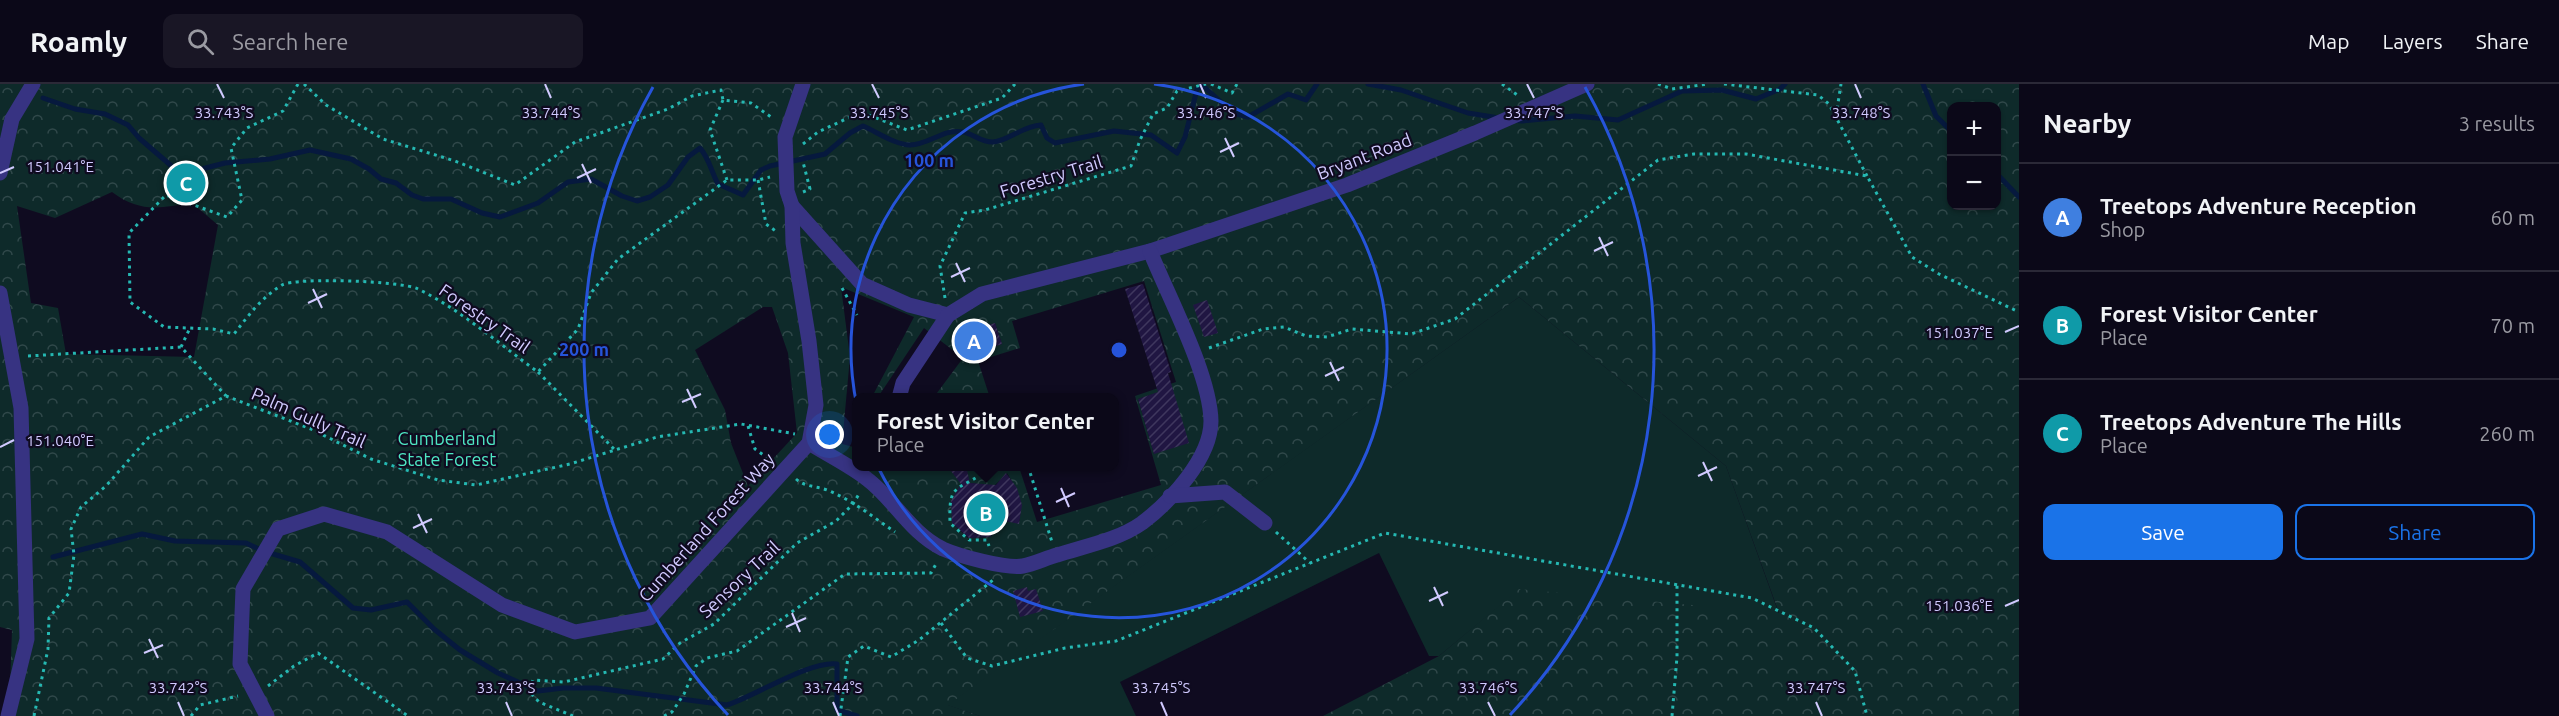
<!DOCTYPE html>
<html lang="en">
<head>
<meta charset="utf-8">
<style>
	body { margin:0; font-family:Ubuntu,sans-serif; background:#191625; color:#f1f3f6 }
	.controls { position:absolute; right:18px; top:18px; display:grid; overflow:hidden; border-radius:12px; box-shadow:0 2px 4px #0004 }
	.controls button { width:54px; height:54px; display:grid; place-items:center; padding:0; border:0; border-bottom:2px solid #2b2937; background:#0b0818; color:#f1f3f6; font:30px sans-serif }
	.you { position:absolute; left:830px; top:351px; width:21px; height:21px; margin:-15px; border:4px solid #fff; border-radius:50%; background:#1a73e8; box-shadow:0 0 0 9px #1a73e833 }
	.badge { display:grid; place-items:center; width:39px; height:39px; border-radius:50%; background:#1a73e8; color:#fff; font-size:20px; font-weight:700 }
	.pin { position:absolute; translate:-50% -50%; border:3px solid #fff; box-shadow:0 2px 6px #0006 }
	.popup { position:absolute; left:852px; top:309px; width:267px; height:78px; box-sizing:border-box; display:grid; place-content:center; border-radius:12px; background:#0b0818; filter:drop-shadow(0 2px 4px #0005); font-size:20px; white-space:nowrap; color:#9a9aa2 }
	.popup b { font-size:22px; color:#f1f3f6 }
	.popup::after { content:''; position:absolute; left:50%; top:100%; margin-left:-12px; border:12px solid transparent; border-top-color:#0b0818 }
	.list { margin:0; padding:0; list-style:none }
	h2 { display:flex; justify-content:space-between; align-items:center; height:78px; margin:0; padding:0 24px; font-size:26px }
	h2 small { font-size:20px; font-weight:400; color:#9a9aa2 }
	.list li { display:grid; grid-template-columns:39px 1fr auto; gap:18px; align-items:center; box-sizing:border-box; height:108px; padding:0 24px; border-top:2px solid #2b2937 }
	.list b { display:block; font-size:22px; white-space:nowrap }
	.list p { margin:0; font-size:20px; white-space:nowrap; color:#9a9aa2 }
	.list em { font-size:20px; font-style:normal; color:#9a9aa2 }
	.actions { display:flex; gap:12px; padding:18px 24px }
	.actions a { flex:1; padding:14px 0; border:2px solid #1a73e8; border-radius:12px; text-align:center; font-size:21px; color:#1a73e8 }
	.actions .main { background:#1a73e8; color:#fff }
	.icon { flex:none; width:33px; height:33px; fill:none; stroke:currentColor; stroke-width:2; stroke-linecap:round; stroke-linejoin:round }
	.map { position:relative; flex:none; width:2019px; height:632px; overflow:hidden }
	header { display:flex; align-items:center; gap:36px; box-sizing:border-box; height:84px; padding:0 30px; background:#0b0818; border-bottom:2px solid #2b2937 }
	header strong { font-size:28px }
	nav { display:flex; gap:33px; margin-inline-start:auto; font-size:21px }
	.search { width:420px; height:54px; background:#191625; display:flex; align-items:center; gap:15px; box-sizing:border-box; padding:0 21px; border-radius:12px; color:#9a9aa2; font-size:22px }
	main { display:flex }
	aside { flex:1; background:#0b0818 }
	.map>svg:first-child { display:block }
</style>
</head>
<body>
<header>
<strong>Roamly</strong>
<div class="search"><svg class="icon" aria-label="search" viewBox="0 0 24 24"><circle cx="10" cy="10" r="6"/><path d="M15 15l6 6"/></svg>Search here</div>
<nav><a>Map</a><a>Layers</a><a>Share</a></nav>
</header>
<main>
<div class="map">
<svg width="2019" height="632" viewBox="0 0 2019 632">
	<defs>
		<pattern id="forest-crowns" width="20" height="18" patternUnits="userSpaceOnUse" patternTransform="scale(1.5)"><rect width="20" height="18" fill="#0e2a2a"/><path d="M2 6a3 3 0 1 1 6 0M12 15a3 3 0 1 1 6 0" fill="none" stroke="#30484a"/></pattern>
		<pattern id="building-hatch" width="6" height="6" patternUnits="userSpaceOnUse" patternTransform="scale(1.5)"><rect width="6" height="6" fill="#201642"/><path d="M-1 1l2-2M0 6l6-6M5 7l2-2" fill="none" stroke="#3f375e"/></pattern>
	</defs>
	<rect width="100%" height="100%" fill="#0f0b20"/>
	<path fill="#0e2a2a" d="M1519,213L1726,382L1779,530L1519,506L1439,572H1429L1379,469L1120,598L1136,632H980L947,621Z"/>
	<path fill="url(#forest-crowns)" fill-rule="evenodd" d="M0,0H2019V632H1323L1439,572L1519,505L1779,529L1726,382L1519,213L948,621L980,632H3L10,604L12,546L0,543ZM1952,22H1996V122H1952ZM112,108C140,129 159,124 192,119L218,141L194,273L66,270L58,224L31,219L17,122L55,134ZM1144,197L1176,298L1135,312L1161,401L1037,438L1019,383L857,382V364L842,360L850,273L841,203L914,233L872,313H878L924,244L963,274L934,313L990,314L978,277L1020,264L1012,237ZM763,223H772L788,269L797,349L748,402L731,359L725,326L695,266ZM995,239L1002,260L968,271L961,249ZM1172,304L1154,370L1138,315ZM1007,389C1019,409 1023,416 1019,439L1004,437L990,453L968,454L952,439L970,399L994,402Z"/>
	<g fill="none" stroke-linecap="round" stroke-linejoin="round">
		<g stroke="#06193e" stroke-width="5">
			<path d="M1368,0L1401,6L1468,29L1499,34"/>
			<path d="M1923,0L1936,32L1952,48"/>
			<path d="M43,14L75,25L105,30L128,41L139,54L175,85L186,89L225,79L270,75L310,66L351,75L369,85L381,95L396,99L412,111L423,115H451L482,129L500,133L538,119L568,98L591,95L622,112L637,117L650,113L668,101L688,73L700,64C709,74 711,87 718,100L743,111L761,86L770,82L825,70L850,49L863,42C877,48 896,61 910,61C929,61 944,44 963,48C974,50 980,58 993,58C1009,57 1022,42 1041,41L1047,54L1055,59L1114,47L1151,51L1177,69L1185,53L1197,5L1202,1L1233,29L1248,33L1288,10L1306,16L1317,0"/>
			<path d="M1514,36L1522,37L1575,32L1618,36L1682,7L1722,6L1756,15L1780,5L1785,0"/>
			<path d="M1996,89L2019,113"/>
			<path d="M53,473L142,450L175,457L246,459L263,467L300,478L353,524L371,526L407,518L434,545L460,566L498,589L538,607L563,604H596L727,621C755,612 811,576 837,580V626L857,632"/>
		</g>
	</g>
	<g fill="url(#building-hatch)">
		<path d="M1143,200L1171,288L1168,289L1189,359L1154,370L1138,315L1158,308L1125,205Z"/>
		<path d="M1207,216L1218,249L1204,253L1193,221Z"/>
		<path d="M995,239L1002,260L968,271L961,249Z"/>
		<path d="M947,382H966L970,399L996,401L1006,389L1017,404L1022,421L1019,440L1005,437L990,453L969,454L952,439L951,417L961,400Z"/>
		<path d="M1027,503L1028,507L1036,505L1043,527L1020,533L1013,507Z"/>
	</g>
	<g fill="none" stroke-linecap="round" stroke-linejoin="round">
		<g stroke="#25b8b2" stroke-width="3" stroke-dasharray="3 4.5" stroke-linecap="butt">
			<path d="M298,0L283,27L247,44L231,64L242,116L227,133L166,111L129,149L130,218L164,243L213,245L234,250C248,232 262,213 282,201C296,193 403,197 418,205C461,226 499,260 538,288L578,245L591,209L618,175L727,96H758L770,93"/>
			<path d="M304,0L326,21L383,55L455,77L515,101L575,58L668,25L692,12L721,6L723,16L751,19L774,35"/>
			<path d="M1211,0L1232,9L1237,0"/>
			<path d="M1502,0L1520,13"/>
			<path d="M1658,0L1672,5L1708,0"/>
			<path d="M1724,0L1818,11L1829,20L1867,92"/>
			<path d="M723,16L710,46L727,96"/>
			<path d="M1836,32L1841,0"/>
			<path d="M803,60L818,48L861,28L907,46L1002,14L1015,0"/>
			<path d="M758,96L766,140L777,148"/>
			<path d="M803,108L810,105L803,78"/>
			<path d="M842,204L857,231"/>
			<path d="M945,214L940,182L965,129L985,126L1131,82L1140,56L1153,30L1167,24L1177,7L1206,0"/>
			<path d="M181,263L190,244"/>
			<path d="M1209,264L1263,245L1284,243L1306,252L1327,253L1352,245L1411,250L1455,235L1658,76L1694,70H1746L1867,92L1912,173L1939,190L2019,228"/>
			<path d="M28,272L181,263L226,312"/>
			<path d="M538,288L615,366"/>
			<path d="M748,342L755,365L772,377"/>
			<path d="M980,382L981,391C953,407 949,403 950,439L969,456H987L989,462"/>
			<path d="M1028,382L1052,458"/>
			<path d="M796,395C805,403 816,402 827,406C852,416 873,433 895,448"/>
			<path d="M1276,448L1310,479"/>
			<path d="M941,539L967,574L992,582L1065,564L1116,557L1385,449L1752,514L1814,544L1855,587L1867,632"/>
			<path d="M268,602L294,582L318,569L408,632"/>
			<path d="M34,632L48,565L49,534L69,509L74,471L71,445L81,423L106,402L149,353L226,312L311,345L371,375L438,396L476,401L570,380L657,353L741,340L795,350"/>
			<path d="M191,632L200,621L238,612"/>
			<path d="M573,632L539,618L529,607L533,596L564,598L663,575L680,559L714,540L797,459L836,437L853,420L859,410"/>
			<path d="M664,632L672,628L684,610L696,582L707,574L737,567L845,490L931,489L936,480"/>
			<path d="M840,632L848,573L864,562L891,573L919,556L993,496"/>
			<path d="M1672,632L1677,573V501"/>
		</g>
		<g stroke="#373382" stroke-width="15">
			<path d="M0,89L12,35L33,0"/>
			<path d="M792,122L862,200L909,221L948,231L982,210L1150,167L1347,101L1475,49L1587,0"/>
			<path d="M0,209L21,324L27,555L8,632"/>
			<path d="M899,314L903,299L948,231"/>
			<path d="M809,359C828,371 849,381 867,395C894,415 910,449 943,465C959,472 1006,485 1023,482C1034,480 1046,474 1057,471C1085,462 1118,456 1142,439C1170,418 1211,374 1211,337C1210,290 1168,212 1150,167"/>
			<path d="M1170,412L1225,408L1265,439"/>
			<path d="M267,632L240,580L243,505L278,445L324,430L387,448L502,521L575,548L650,534L809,359L816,321L809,257L793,159L792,122L787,107L785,53L803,0"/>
		</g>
	</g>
	<path fill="none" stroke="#d1caff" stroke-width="2" d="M217,0L224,14M545,0L551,14M872,0L879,14M1200,0L1206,14M1527,0L1534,14M1855,0L1861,14M1225,54L1234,73M1220,68L1239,59M582,80L591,99M0,89L14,83M577,94L596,85M1599,153L1608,172M1594,167L1613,158M956,179L965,198M951,193L970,184M313,205L322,224M308,219L327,210M2005,248L2019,242M1330,278L1339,297M1325,292L1344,283M687,305L696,324M682,318L701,310M0,363L14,356M1703,378L1712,397M1698,392L1717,383M1061,404L1069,423M1056,418L1075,409M418,430L427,449M413,444L432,435M1434,503L1443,522M1429,517L1448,508M2005,522L2019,516M792,529L800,548M786,543L806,534M149,555L158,574M144,569L163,561M178,618L184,632M506,618L512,632M833,618L839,632M1161,618L1167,632M1488,618L1495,632M1816,618L1822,632"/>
	<g fill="none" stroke="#2654da" stroke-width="3">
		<path d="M1154 0A268 268 0 1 1 1084 0"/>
		<path d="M728 631A535 535 0 0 1 653 3M1585 3A535 535 0 0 1 1510 631"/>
	</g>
	<g text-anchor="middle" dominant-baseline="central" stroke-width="4.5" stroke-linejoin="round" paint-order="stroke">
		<g font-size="18" fill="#d1caff" stroke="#0f0b20">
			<text transform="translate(1364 72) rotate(-21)">Bryant Road</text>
			<text transform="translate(1051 92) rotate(-17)">Forestry Trail</text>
			<text transform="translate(485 234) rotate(35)">Forestry Trail</text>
			<text transform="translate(309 333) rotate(24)">Palm Gully Trail</text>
			<text transform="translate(706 443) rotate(-48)">Cumberland Forest Way</text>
			<text transform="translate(739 495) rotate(-43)">Sensory Trail</text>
		</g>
		<g font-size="18" fill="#4ee7c3" stroke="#0f0b20">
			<text x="447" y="354">Cumberland<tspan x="447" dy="21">State Forest</tspan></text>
		</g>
	</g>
	<g font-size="15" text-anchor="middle" fill="#d1caff" stroke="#0f0b20" stroke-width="4.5" stroke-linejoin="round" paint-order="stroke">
		<text x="224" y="34">33.743°S</text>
		<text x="879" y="34">33.745°S</text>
		<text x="1206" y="34">33.746°S</text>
		<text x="1534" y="34">33.747°S</text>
		<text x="551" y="34">33.744°S</text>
		<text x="1861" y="34">33.748°S</text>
		<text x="60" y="88">151.041°E</text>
		<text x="1959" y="254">151.037°E</text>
		<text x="60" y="362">151.040°E</text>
		<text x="1959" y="527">151.036°E</text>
		<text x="178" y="609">33.742°S</text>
		<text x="506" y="609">33.743°S</text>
		<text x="833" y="609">33.744°S</text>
		<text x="1161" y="609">33.745°S</text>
		<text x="1488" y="609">33.746°S</text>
		<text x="1816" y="609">33.747°S</text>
	</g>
	<circle cx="1119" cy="266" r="9" fill="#2654da" stroke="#0f0b20" stroke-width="3"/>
	<g font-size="18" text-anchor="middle" font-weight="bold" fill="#2654da" stroke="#0f0b20" stroke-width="4.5" stroke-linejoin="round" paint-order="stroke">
		<text x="929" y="83">100 m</text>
		<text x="584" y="272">200 m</text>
	</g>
</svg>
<div class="controls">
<button>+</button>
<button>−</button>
</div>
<div class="you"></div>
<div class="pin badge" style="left:974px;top:257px;background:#3f7fe0">A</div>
<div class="pin badge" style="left:986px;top:429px;background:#0f9aa8">B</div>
<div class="popup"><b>Forest Visitor Center</b>Place</div>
<div class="pin badge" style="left:186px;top:99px;background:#0f9aa8">C</div>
</div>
<aside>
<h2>Nearby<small>3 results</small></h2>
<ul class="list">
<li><span class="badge" style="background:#3f7fe0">A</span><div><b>Treetops Adventure Reception</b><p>Shop</p></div><em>60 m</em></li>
<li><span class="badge" style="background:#0f9aa8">B</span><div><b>Forest Visitor Center</b><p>Place</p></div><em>70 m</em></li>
<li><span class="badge" style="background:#0f9aa8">C</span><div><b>Treetops Adventure The Hills</b><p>Place</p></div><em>260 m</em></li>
</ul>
<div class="actions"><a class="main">Save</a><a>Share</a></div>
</aside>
</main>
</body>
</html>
